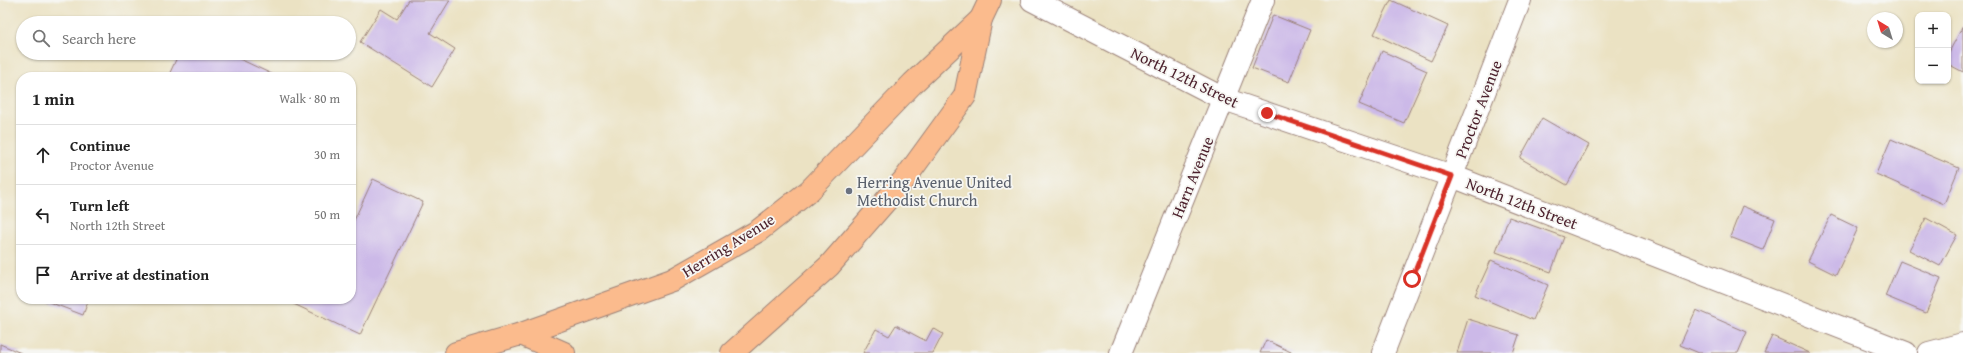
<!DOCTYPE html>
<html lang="en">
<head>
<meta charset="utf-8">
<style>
	body { margin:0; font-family:"Gentium Book Plus",serif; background:#f6f6f6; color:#222 }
	.controls { position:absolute; right:12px; top:12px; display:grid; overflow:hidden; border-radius:8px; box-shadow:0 1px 3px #0004 }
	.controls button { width:36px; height:36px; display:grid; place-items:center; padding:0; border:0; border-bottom:1px solid #e0e0e0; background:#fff; color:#222; font:20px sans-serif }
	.compass { position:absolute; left:1867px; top:12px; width:36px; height:36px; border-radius:50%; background:#fff; box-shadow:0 1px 3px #0004; rotate:322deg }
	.stop { position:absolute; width:12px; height:12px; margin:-9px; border:3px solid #d93025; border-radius:50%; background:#fff }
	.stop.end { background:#d93025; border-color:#fff; box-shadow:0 1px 4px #0008 }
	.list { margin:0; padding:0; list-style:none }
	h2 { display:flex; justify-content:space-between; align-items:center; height:52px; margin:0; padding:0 16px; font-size:17px }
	h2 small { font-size:13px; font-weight:400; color:#767676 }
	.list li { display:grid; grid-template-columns:26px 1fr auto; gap:12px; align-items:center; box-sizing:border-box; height:60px; padding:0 16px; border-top:1px solid #e0e0e0 }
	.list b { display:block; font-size:15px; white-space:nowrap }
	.list p { margin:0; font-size:13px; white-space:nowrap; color:#767676 }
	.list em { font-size:13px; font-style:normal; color:#767676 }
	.icon { flex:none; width:22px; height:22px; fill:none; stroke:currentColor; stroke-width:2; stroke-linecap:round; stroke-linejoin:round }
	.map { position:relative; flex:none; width:1963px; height:353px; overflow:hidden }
	.search { position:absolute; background:#fff; box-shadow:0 1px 3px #0004; left:16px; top:16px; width:340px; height:44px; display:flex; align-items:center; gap:10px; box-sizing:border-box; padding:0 14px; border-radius:22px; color:#767676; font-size:15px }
	.panel { position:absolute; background:#fff; box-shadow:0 1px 3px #0004; left:16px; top:72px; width:340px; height:232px; border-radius:16px }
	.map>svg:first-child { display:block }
</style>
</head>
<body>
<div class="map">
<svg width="1963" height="353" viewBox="0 0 1963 353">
	<rect width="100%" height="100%" fill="#f6f6f2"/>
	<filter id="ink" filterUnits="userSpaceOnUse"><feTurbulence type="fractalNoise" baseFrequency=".025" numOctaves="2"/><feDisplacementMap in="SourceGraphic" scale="8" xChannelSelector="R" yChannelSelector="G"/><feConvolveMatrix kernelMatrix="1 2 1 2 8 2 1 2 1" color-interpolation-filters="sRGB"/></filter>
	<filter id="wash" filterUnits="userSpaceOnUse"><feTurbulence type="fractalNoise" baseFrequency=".012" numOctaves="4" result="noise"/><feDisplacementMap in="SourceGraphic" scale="16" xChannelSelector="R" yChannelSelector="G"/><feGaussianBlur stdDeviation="0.9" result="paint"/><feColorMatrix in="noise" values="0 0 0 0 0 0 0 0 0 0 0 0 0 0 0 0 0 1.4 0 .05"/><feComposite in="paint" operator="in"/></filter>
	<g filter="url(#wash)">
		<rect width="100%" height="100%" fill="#ebe2c3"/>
		<g id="blocks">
			<g fill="#ccb9e8">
				<path d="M409,0H450L430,33L455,49L432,87L360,42L381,9L397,19Z"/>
				<path d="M1391,0L1448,26L1431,61L1374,34Z"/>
				<path d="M1273,15L1310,30L1289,82L1252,68Z"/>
				<path d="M1963,26V72L1948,64V54Z"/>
				<path d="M1382,51L1427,71L1404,123L1359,104Z"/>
				<path d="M179,53H227L278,77H168Z"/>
				<path d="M1542,118L1589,145L1567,185L1520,158Z"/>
				<path d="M1891,139L1959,168L1944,204L1876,174Z"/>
				<path d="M373,179L423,202L360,335L283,299H351V227Z"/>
				<path d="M1742,206L1775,219L1763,250L1730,237Z"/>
				<path d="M1831,215L1858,228L1836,275L1808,261Z"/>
				<path d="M1509,217L1564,237L1551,272L1496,252Z"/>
				<path d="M1926,218L1957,235L1940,266L1909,250Z"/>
				<path d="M1491,260L1548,285L1533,320L1475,295Z"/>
				<path d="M1900,261L1941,278L1926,313L1885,296Z"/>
				<path d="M41,299H89L83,315Z"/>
				<path d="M1696,310L1747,332L1738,353H1699L1680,345Z"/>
				<path d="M1468,319L1519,335L1513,353H1457Z"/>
				<path d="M896,325L926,341L933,328L943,334L933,353H863L876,329L889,336Z"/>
				<path d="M1772,336L1810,353H1764Z"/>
				<path d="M1266,340L1293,353H1260Z"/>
				<path d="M0,344L21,353H0Z"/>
			</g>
		</g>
	</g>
	<g filter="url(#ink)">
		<use href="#blocks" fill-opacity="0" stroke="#9a8077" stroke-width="1"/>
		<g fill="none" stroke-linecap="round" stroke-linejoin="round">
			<g stroke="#9a8077" stroke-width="24">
				<g id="minor">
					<path d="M1032,0L1224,99L1452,176L1906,353"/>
					<path d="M1121,353L1263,0"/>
					<path d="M1383,353L1520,0"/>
					<path d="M1929,353L1963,344"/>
				</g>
			</g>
			<g stroke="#9a8077" stroke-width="24">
				<g id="major">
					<path d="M521,334L564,353"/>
					<path d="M456,353L521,334L672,280L758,231L809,191L913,83L981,19"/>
					<path d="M732,353L829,266L904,180L965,96L981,19L990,0"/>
				</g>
			</g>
			<use href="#minor" stroke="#fff" stroke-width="22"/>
			<use href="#major" stroke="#fbbb8d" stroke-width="22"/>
		</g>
	</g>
	<g fill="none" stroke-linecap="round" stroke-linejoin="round" filter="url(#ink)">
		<path stroke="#d93025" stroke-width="5" d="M1267,113L1452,176L1412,279"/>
	</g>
	<circle fill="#6b7280" stroke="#f6f6f2" stroke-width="1.5" cx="849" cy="191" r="4"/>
	<g text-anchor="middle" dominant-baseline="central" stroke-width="3.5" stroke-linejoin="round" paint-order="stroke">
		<g font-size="16" fill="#4a1f2b" stroke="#f6f6f2">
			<text transform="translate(1185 77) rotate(26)">North 12th Street</text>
			<text transform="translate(1478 109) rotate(-69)">Proctor Avenue</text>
			<text transform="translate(1192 177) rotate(-68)">Harn Avenue</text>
			<text transform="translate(1522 203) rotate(21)">North 12th Street</text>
			<text transform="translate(728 245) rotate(-32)">Herring Avenue</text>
		</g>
		<g font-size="16" fill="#5b616d" stroke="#f6f6f2" text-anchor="start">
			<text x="857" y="182">Herring Avenue United<tspan x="857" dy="18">Methodist Church</tspan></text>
		</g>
	</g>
</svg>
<div class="controls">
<button>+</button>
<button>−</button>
</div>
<svg class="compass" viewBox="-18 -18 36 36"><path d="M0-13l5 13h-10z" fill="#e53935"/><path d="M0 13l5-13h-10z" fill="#767676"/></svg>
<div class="stop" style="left:1412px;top:279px"></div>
<div class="stop end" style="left:1267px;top:113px"></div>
<div class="search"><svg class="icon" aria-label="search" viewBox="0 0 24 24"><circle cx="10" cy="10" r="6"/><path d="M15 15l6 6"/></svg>Search here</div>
<section class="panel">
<h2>1 min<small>Walk · 80 m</small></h2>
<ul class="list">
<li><svg class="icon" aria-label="ahead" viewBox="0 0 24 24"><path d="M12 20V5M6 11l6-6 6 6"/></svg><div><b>Continue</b><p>Proctor Avenue</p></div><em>30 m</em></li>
<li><svg class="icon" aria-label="left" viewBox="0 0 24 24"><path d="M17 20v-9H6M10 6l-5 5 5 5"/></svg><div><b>Turn left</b><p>North 12th Street</p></div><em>50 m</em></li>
<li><svg class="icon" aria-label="arrive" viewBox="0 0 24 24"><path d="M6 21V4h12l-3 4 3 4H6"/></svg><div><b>Arrive at destination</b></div></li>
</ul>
</section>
</div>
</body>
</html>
